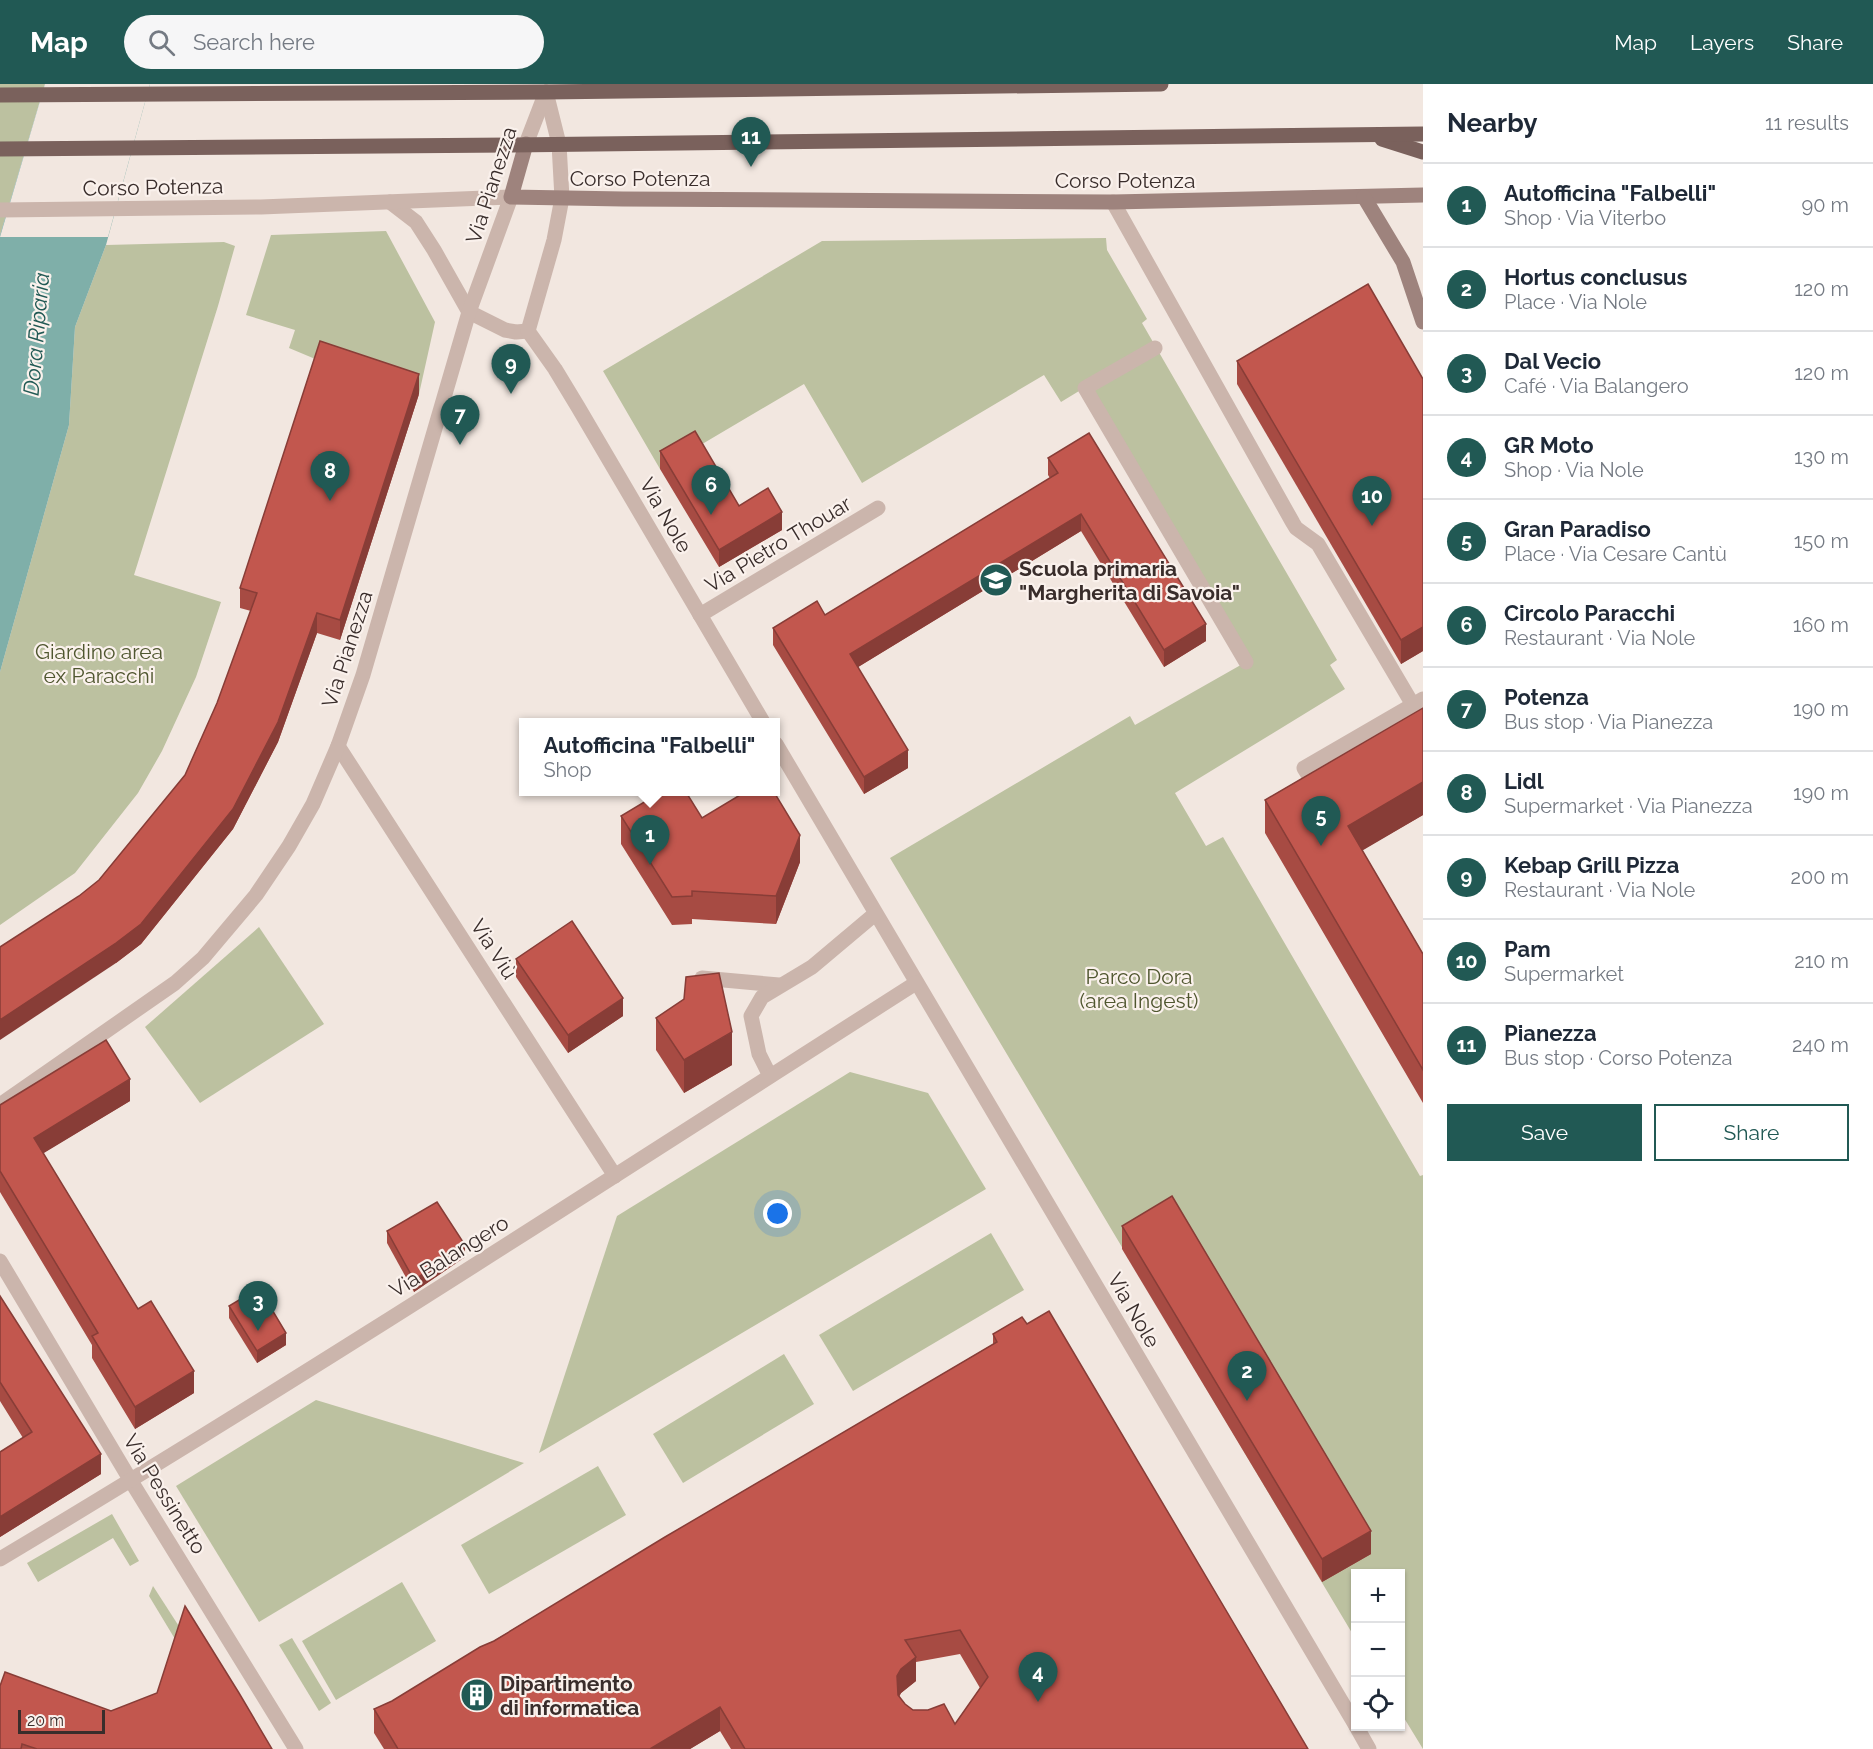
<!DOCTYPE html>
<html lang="en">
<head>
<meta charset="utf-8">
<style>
	body { margin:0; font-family:Raleway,sans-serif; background:#f6f6f7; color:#1f2937 }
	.controls { position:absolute; right:18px; bottom:18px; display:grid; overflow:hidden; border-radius:0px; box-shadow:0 2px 4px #0004 }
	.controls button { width:54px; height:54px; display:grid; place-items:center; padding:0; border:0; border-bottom:2px solid #e0e1e3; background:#fff; color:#1f2937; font:30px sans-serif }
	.scale { position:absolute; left:18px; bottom:15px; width:87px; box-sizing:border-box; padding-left:6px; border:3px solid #392d2b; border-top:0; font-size:16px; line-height:21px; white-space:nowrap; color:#392d2b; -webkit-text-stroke:4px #faf1ec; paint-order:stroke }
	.you { position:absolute; left:778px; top:1130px; width:21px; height:21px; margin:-15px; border:4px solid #fff; border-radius:50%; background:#1a73e8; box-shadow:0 0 0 9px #1a73e833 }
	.badge { display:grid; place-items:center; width:39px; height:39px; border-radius:50%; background:#215954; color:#fff; font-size:20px; font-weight:700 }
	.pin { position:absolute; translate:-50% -50px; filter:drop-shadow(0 2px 3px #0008) }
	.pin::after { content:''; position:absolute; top:32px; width:21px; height:18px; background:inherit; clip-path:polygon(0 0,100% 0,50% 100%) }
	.popup { position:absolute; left:519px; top:634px; width:261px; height:78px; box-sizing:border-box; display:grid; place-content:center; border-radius:0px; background:#fff; filter:drop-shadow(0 2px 4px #0005); font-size:20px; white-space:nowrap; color:#747a83 }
	.popup b { font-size:22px; color:#1f2937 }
	.popup::after { content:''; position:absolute; left:50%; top:100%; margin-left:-12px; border:12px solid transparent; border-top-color:#fff }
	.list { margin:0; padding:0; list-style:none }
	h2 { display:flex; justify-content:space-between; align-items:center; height:78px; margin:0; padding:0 24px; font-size:26px }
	h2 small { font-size:20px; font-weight:400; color:#747a83 }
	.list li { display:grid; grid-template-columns:39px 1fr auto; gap:18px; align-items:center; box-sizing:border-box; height:84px; padding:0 24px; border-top:2px solid #e0e1e3 }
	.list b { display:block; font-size:22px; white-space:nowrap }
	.list p { margin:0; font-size:20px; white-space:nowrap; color:#747a83 }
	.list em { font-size:20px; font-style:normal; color:#747a83 }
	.actions { display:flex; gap:12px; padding:18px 24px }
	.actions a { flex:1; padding:14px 0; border:2px solid #215954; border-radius:0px; text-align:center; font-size:21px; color:#215954 }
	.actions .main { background:#215954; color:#fff }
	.icon { flex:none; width:33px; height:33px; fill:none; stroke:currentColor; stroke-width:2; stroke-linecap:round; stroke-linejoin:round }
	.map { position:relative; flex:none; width:1423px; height:1665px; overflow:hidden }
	header { display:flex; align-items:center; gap:36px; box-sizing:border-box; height:84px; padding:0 30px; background:#215954; color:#fff }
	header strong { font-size:28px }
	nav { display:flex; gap:33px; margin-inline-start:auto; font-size:21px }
	.search { width:420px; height:54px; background:#f6f6f7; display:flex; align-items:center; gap:15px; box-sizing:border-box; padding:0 21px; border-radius:33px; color:#747a83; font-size:22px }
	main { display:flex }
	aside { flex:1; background:#fff }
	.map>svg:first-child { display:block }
</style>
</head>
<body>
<header>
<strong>Map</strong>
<div class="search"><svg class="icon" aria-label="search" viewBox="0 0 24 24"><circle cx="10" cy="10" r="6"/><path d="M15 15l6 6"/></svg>Search here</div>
<nav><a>Map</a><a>Layers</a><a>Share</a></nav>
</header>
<main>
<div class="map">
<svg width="1423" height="1665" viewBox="0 0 1423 1665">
	<rect width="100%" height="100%" fill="#f2e7e0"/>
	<g fill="#bcc1a0">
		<path d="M0,0H45L0,151Z"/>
		<path d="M386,147L435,238L419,310L320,277L289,264L295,246L246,231L271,151Z"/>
		<path d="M1106,154L1107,166L1147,235L1142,239L1337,576L1330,581L1345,605L1175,709L1206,762L1223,753L1420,1092L1423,1091V1665L1401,1629L1400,1490H1356L1355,1554L890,774L1130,632L1135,641L1246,578L1084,304L1061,318L1044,291L862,399L804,300L660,385L603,287L822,157Z"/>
		<path d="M224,158L235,162L218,222L134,491L221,518L196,593L162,667L138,709L75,789L0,841V588L69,341L75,243L106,161Z"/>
		<path d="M259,843L324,940L200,1019L145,943Z"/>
		<path d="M850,988L928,1009L986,1105L539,1369L617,1132Z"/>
		<path d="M991,1149L1024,1206L853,1307L819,1251Z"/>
		<path d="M784,1270L814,1320L683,1399L653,1350Z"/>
		<path d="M316,1316L524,1379L259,1538L176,1402Z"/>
		<path d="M598,1382L626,1431L489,1510L461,1461Z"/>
		<path d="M112,1430L139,1477L130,1482L113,1454L38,1498L27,1479Z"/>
		<path d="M402,1498L436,1557L336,1616L302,1557Z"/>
		<path d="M153,1502L182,1547L178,1560L149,1512Z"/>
		<path d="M292,1554L331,1619L319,1627L279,1561Z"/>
	</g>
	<path fill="#7fafa9" d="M45,0H150L106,161L75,243L69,341L0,588V151Z"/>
	<path fill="#f2e7e0" d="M45,0H150L108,153H0Z"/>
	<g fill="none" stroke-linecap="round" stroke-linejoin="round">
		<path stroke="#cbb5ac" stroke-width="15" d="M1155,264L1085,304L1246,578"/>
		<g stroke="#cbb5ac" stroke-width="15">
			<path d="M390,118L416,138L434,166L469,228L505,246L516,248L528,247"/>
			<path d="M1113,118L1293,439L1296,444L1318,460L1413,621"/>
			<path d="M0,126L261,123L511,113"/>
			<path d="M528,247L555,285L578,323L763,638"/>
			<path d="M528,247L554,156L562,114L559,60L546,8"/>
			<path d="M700,531L878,424"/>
			<path d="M776,660L1356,1642"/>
			<path d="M338,662L615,1092"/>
			<path d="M1312,697L1304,684L1423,615"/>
			<path d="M702,894L779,901"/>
			<path d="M770,992L759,970L751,932L762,913L812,883L875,830"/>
			<path d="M0,1177L131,1397L296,1665"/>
			<path d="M0,1475C310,1290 612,1093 916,899"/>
			<path d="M1356,1642L1369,1665"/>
		</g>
		<g stroke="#cbb5ac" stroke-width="15">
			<path d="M526,60L546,8"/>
			<path d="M0,1021L175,899L203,874L256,811L289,762L313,720L338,662L363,591L469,228L511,113"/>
		</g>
		<g stroke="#9e837d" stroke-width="15">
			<path d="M526,60L511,113L623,115L1113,118L1423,111"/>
			<path d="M1364,113L1403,178L1423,238"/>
		</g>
		<g stroke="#7a615c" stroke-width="15">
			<path d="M0,11L546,8L1161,0"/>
			<path d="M1382,55L1423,68"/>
			<path d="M0,65L511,61L1423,50"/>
		</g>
	</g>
	<g fill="#a74b43" fill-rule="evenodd">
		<path d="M1237,277L1423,295V567L1401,580L1237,300Z"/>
		<path d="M419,310L340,556L317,549L278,658L233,745L141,860L116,879L79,812L99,796L185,691L217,619L251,527L240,524V504Z"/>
		<path d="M660,367L739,422L782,446L719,483L660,385Z"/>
		<path d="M1048,374L1206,557L1164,583L1081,447L858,583L908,684L864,710L773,561V544L825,531L1050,394L1048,391Z"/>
		<path d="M1423,624V731L1362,766L1423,870V1019L1265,749V716Z"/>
		<path d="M621,732L702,734L800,778L776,840L692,835V840L672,841L621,760Z"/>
		<path d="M516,875L623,932L568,969L516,893Z"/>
		<path d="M656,934L732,981L684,1009L656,966Z"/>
		<path d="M130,1017L43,1069L138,1225L194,1309L135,1345L92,1274V1261L0,1108V1021Z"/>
		<path d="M1122,1142L1371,1470L1322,1498L1122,1165Z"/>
		<path d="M387,1147L465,1173L414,1208L387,1159Z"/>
		<path d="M0,1212L101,1390L0,1453V1368L23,1354L0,1317Z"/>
		<path d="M229,1222L286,1261L257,1279L229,1234Z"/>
		<path d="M993,1250L1308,1665H731L720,1647L690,1665H384L374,1649V1625L392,1617L993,1260ZM960,1570L980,1604L955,1640L913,1626L905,1620L899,1613L901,1609L916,1597V1578Z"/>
		<path d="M111,1627L272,1665H0Z"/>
	</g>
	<g fill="#883d37">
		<path d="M419,290V310L340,556V536Z"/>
		<path d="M782,428V446L719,483V466Z"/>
		<path d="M1081,430V447L850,588V570Z"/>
		<path d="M317,529V549L278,658L233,745L141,860L116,879L0,956V936Z"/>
		<path d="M1206,540V557L1164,583V566Z"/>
		<path d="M1423,543V567L1401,580V556Z"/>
		<path d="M908,666V684L864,710V693Z"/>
		<path d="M1423,698V731L1348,775V742Z"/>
		<path d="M800,751V778L776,840V812Z"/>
		<path d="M623,914V932L568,969V951Z"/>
		<path d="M732,948V981L684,1009V976Z"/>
		<path d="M130,995V1017L34,1075V1054Z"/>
		<path d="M465,1161V1173L414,1208V1196Z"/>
		<path d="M286,1249V1261L257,1279V1267Z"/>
		<path d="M194,1287V1309L135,1345V1323Z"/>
		<path d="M101,1370V1390L0,1453V1433Z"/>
		<path d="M1371,1447V1470L1322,1498V1475Z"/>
		<path d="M916,1573V1597L901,1609L897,1616V1592L901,1585Z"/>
		<path d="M720,1623V1647L690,1665H650Z"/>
	</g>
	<g fill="#c2574e" stroke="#883d37" stroke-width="1.5" fill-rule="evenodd">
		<path d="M1368,200L1423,295V543L1401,556L1237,277Z"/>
		<path d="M320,257L419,290L340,536L317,529L278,638L233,725L141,840L116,859L0,936V863L79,812L99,796L185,691L217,619L257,509L240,504Z"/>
		<path d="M695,347L739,422L768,404L782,428L719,466L660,367Z"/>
		<path d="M1089,349L1206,540L1164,566L1081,430L850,570L908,666L864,693L773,544L817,517L825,531L1058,389L1048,374Z"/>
		<path d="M1423,624V698L1348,742L1423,870V986L1265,716Z"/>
		<path d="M661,708H686L702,734L745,708H774L800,751L776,812L692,807V812L672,813L621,732Z"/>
		<path d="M572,837L623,914L568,951L516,875Z"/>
		<path d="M719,889L732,948L684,976L656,934L684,915L686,893Z"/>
		<path d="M106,956L130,995L34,1054L138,1225L151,1217L194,1287L135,1323L92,1252L98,1249L0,1087V1021Z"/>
		<path d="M1172,1112L1371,1447L1322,1475L1122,1142Z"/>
		<path d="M437,1118L465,1161L414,1196L387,1147Z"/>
		<path d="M259,1204L286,1249L257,1267L229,1222Z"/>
		<path d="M0,1212L101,1370L0,1433V1368L32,1348L0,1298Z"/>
		<path d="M1049,1227L1308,1665H745L720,1623L650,1665H398L374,1625L392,1617L480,1563L494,1557L665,1453L997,1258L993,1250L1022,1233L1027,1240ZM960,1546L988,1593L955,1640L944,1620L928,1626H913L905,1620L898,1611L897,1592L901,1585L916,1573L905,1556Z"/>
		<path d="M185,1522L239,1609L272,1665H37L22,1660L21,1665H0V1602L5,1588L111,1627L157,1609Z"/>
	</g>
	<defs>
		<g id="school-disc" transform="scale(1.725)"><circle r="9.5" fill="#215954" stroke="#faf1ec"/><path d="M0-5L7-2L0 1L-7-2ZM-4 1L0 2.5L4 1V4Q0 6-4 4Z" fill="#fff"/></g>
		<g id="building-disc" transform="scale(1.725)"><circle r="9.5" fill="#215954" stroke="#faf1ec"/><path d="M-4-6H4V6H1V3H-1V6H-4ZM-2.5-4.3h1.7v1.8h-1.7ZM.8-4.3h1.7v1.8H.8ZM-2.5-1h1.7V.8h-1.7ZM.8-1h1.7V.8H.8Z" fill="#fff"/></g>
	</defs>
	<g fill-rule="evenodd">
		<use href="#school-disc" x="996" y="496"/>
		<use href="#building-disc" x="477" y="1611"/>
	</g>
	<g text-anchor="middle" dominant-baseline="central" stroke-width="4.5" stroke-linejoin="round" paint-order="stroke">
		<g font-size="21" fill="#392d2b" stroke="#faf1ec">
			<text x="640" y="94">Corso Potenza</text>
			<text x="1125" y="96">Corso Potenza</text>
			<text transform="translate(491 101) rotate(-72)">Via Pianezza</text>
			<text transform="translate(153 103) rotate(-1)">Corso Potenza</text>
			<text transform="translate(666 431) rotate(60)">Via Nole</text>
			<text transform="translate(778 460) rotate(-31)">Via Pietro Thouar</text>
			<text transform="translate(347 565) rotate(-72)">Via Pianezza</text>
			<text transform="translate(494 865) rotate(57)">Via Viù</text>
			<text transform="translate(449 1172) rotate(-32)">Via Balangero</text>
			<text transform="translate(1134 1226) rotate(60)">Via Nole</text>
			<text transform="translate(165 1410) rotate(58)">Via Pessinetto</text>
		</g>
		<g font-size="21" font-weight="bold" fill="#392d2b" stroke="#faf1ec" text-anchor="start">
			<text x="1019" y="484">Scuola primaria<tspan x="1019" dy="24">"Margherita di Savoia"</tspan></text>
			<text x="500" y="1599">Dipartimento<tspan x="500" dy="24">di informatica</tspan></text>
		</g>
		<g font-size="21" fill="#4f562f" stroke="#faf1ec">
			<text x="99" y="567">Giardino area<tspan x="99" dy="24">ex Paracchi</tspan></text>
			<text x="1139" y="892">Parco Dora<tspan x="1139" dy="24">(area Ingest)</tspan></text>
		</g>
		<g font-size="22" font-style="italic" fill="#215954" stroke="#faf1ec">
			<text transform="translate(36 250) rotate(-85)">Dora Riparia</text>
		</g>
	</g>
</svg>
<div class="controls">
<button>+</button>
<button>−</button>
<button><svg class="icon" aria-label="locate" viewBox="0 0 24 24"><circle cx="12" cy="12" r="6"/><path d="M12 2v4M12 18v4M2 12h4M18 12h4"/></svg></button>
</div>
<div class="scale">20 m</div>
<div class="you"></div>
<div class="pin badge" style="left:650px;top:781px">1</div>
<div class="popup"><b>Autofficina &quot;Falbelli&quot;</b>Shop</div>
<div class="pin badge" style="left:1247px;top:1317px">2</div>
<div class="pin badge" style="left:258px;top:1247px">3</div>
<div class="pin badge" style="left:1038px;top:1618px">4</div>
<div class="pin badge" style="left:1321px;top:762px">5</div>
<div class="pin badge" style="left:711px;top:431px">6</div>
<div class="pin badge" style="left:460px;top:361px">7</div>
<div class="pin badge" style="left:330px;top:417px">8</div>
<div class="pin badge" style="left:511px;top:310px">9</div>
<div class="pin badge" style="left:1372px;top:442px">10</div>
<div class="pin badge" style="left:751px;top:83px">11</div>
</div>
<aside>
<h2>Nearby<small>11 results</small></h2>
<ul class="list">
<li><span class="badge">1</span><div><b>Autofficina &quot;Falbelli&quot;</b><p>Shop · Via Viterbo</p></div><em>90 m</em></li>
<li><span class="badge">2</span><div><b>Hortus conclusus</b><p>Place · Via Nole</p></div><em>120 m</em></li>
<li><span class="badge">3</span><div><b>Dal Vecio</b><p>Café · Via Balangero</p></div><em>120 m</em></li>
<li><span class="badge">4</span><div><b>GR Moto</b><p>Shop · Via Nole</p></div><em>130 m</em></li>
<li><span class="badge">5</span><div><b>Gran Paradiso</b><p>Place · Via Cesare Cantù</p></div><em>150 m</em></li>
<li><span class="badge">6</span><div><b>Circolo Paracchi</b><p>Restaurant · Via Nole</p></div><em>160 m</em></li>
<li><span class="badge">7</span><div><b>Potenza</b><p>Bus stop · Via Pianezza</p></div><em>190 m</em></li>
<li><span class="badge">8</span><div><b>Lidl</b><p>Supermarket · Via Pianezza</p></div><em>190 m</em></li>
<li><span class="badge">9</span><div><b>Kebap Grill Pizza</b><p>Restaurant · Via Nole</p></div><em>200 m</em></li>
<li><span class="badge">10</span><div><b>Pam</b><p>Supermarket</p></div><em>210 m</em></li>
<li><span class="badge">11</span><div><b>Pianezza</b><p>Bus stop · Corso Potenza</p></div><em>240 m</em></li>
</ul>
<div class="actions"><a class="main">Save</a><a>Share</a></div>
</aside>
</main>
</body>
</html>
